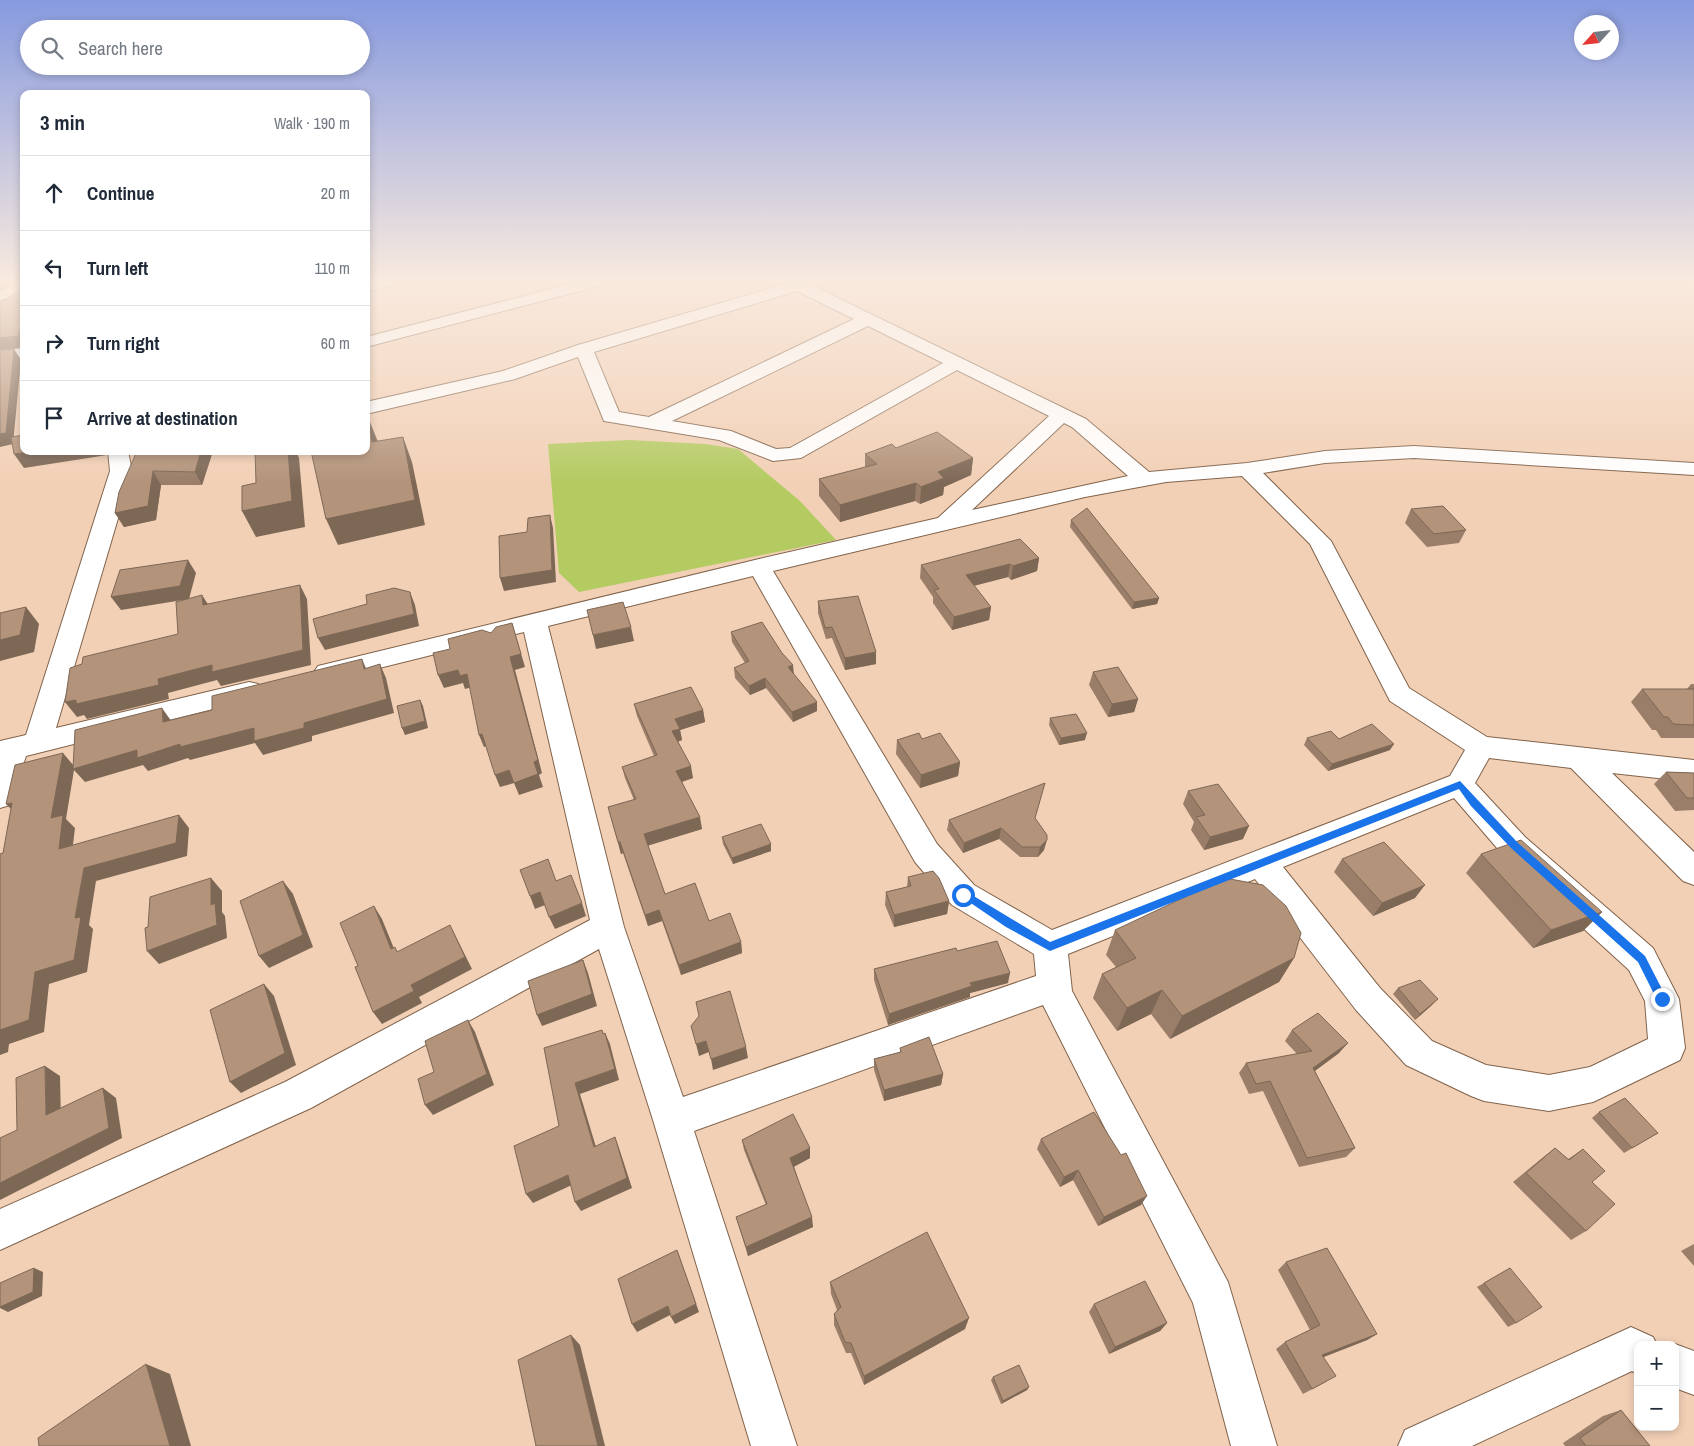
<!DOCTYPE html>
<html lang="en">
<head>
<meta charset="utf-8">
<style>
	body { margin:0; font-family:"Archivo Narrow",sans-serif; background:#f6f6f7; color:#1f2937 }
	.controls { position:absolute; right:15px; bottom:15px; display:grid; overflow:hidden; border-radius:10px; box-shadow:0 2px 8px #0003 }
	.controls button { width:45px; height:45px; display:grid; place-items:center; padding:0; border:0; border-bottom:1px solid #e0e1e3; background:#fff; color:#1f2937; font:25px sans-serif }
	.compass { position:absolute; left:1574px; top:15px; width:45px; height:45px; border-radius:50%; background:#fff; box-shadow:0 2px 8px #0003; rotate:243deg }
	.stop { position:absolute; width:15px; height:15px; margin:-11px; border:4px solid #1a73e8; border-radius:50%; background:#fff }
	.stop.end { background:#1a73e8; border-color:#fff; box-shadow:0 1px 5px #0008 }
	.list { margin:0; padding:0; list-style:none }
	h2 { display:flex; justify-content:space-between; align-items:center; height:65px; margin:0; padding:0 20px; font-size:21px }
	h2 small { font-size:16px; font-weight:400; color:#747a83 }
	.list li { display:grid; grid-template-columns:32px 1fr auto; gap:15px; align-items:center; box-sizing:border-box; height:75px; padding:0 20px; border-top:1px solid #e0e1e3 }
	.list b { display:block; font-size:19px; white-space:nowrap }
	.list em { font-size:16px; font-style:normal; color:#747a83 }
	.icon { flex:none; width:28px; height:28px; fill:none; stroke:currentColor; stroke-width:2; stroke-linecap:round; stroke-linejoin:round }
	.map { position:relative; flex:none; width:1694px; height:1446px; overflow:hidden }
	.search { position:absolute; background:#fff; box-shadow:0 2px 8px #0003; left:20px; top:20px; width:350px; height:55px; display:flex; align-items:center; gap:12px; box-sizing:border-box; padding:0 18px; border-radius:28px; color:#747a83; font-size:19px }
	.panel { position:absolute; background:#fff; box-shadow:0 2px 8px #0003; left:20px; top:90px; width:350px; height:365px; border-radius:10px }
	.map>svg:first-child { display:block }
</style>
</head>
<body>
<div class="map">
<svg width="1694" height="1446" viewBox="0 0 1694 1446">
	<rect width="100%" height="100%" fill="#f2d0b6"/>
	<path fill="#b3cb61" d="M629,440L705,444L738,449L800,501L836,540L579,592L559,573L548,444Z"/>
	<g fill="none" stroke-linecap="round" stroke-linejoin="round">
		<g stroke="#80634b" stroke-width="2">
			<g id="minor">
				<path d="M366,282H397L395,285L366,292Z"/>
				<path d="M578,282H605L603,285L366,347V337Z"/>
				<path d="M784,282H805L1086,419L1149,472L1247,463L1325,451L1414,446L1694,463V475L1414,458L1325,463L1263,473L1331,541L1409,688L1487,737L1694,760V782L1612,773L1694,852V885L1683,881L1571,768L1489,758L1475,783L1525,837L1653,948L1679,999L1685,1048L1680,1060L1593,1102L1549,1111L1484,1101L1471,1096L1406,1065L1356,1010L1255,879L1068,954L1072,991L1228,1282L1277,1446H1231L1193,1303L1043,1005L694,1131L797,1446H751L653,1120L599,949L311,1108L0,1250V1209L285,1082L590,920L524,632L327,681L318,678L314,672L318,666L759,559L938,518L1049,416L957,370L801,458L773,461L719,440L604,421L578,357L515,379L366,414V402L503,371L578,345L785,284ZM797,291L854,319L649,417L619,412L594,352ZM868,326L943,363L790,448L776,449L731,431L672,421ZM1064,423L1072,427L1128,476L972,510ZM1242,476L1310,544L1390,701L1465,750L1450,776L1052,930L974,885L937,844L773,571L1085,497L1166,482ZM753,576L915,862L952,905L1034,954L1036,976L683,1097L624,927L548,626ZM1454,798L1503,855L1629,970L1645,1001L1648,1039L1590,1067L1549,1075L1486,1065L1432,1041L1380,988L1283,867Z"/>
				<path d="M24,283V293L0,300V290Z"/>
				<path d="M24,348V358L0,360V350Z"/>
				<path d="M108,451H128L132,471L56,728L249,682L258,684L262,691L258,698L249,700L26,756L10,805L0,808V741L26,735L110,471Z"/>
				<path d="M1631,1327L1653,1337L1657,1345H1638V1374L1632,1371L1472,1446H1398L1405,1430Z"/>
				<path d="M1675,1344L1694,1351V1395L1675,1388V1345H1673Z"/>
			</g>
		</g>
		<use href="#minor" fill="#fff" fill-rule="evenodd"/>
	</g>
	<g fill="#9a7e69">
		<path d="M896,448L973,458L971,475L944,487L943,495L920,504L915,501L840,522L819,496V479L865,467V454Z"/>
		<path d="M129,451H213L202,485H161L156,520L124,527L115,513L137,452H130Z"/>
		<path d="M1411,509L1466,530L1459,543L1427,547L1405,523Z"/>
		<path d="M1071,520L1159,598L1157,604L1132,609L1070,527Z"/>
		<path d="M1039,558L1037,571L1011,580L1008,577L974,586L991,607L989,620L952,630L933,603V597L920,578L921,565Z"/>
		<path d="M818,601L876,664L845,670L832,638L826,639L818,613Z"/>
		<path d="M731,632L817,711L793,722L766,688L750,695L735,678L734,668L745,663L732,642Z"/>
		<path d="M1093,672L1138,699L1134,712L1108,717L1089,685Z"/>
		<path d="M1691,684H1694V738H1661L1656,730H1652L1631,702L1642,689H1687Z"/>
		<path d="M634,704L703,710L705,722L680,730L682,740L678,741L693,778L682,782L702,829L648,845L665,894L709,921L741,942L742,953L681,975L662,921L648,926L623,853L621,854L608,807L634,800L625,778L622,767L654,756L637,716Z"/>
		<path d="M1050,718L1085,740L1059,745L1049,725Z"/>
		<path d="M1307,738L1339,739L1390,750L1328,771L1304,745Z"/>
		<path d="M922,739L960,762L958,776L920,788L896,754L897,740Z"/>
		<path d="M1666,772L1694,773V810L1675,811L1654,784Z"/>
		<path d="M1188,791L1243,839L1204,850L1191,830L1194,822L1183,804Z"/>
		<path d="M1042,794L1035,818L1044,850L1038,857H1020L999,839L963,853L947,830L949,820Z"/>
		<path d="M722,837L771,844V851L733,864L723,844Z"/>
		<path d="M1481,854L1602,912L1583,931L1533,948L1466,873Z"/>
		<path d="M1342,859L1415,898L1373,916L1334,872Z"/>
		<path d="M908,877L949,901L947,914L894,927L885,905L886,892L907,887Z"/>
		<path d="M1115,930L1294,958L1279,982L1170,1039L1151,1014L1117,1031L1093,998L1102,974L1116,967L1106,955Z"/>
		<path d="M957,951L1008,983L970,993V997L888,1025L874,980V969Z"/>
		<path d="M1398,988L1432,1005L1415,1020L1393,994Z"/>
		<path d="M1292,1030L1339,1053L1315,1071L1355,1148L1346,1157L1299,1167L1263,1091L1249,1094L1239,1073L1246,1063L1297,1054L1285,1041Z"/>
		<path d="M900,1048L943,1074L941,1085L884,1101L874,1070V1059L900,1052Z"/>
		<path d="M1599,1112L1658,1133L1624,1153L1592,1118Z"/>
		<path d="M1041,1139L1121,1155L1141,1205L1098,1226L1073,1180L1060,1187L1037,1149Z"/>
		<path d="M742,1140L810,1148V1158L794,1166L813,1227L748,1256L736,1217L766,1205L744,1150Z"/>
		<path d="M1555,1148L1568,1159L1583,1149L1592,1182L1586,1231L1571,1240L1513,1182L1542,1158Z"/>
		<path d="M1694,1244V1266L1681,1251Z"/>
		<path d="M1286,1262L1377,1334L1367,1340L1324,1357L1326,1382L1303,1394L1276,1349L1285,1342L1310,1330L1278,1270Z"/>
		<path d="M1510,1268L1516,1323L1508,1327L1477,1287Z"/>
		<path d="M830,1282L965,1329L864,1385L851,1353H846L834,1325V1314L837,1310L831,1294Z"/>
		<path d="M1094,1304L1167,1323L1160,1331L1109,1354L1089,1312Z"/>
		<path d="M993,1377L1029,1387L1027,1390L1001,1404L991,1380Z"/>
		<path d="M1621,1410L1650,1446H1565L1563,1443L1603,1416Z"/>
	</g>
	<g fill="#7d6755">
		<path d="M24,315V347L0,350V338Z"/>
		<path d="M14,349L21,360L13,444L0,447V434Z"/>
		<path d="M368,417L378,442H372Z"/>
		<path d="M403,437L412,462L425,525L338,545L326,519Z"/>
		<path d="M36,451H107V455L101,456L24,468L14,454Z"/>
		<path d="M201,451H213L202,485L195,472Z"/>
		<path d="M288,451H296L299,458L305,527L256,537L242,511Z"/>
		<path d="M973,458L971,475L944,487L943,495L920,504L921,487L938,472Z"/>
		<path d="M153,471L161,485L156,520L124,527L115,513Z"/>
		<path d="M916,483L915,501L840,522V505Z"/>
		<path d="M550,515L553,528L556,582L504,591L500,578Z"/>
		<path d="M1039,558L1037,571L1011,580L1013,566Z"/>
		<path d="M188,560L196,573L189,599L121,610L111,597Z"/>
		<path d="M1010,564L1008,577L964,588L966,575Z"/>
		<path d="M300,585L307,599L311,665L221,686L217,680L168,693L169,699L87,719L84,715L77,717L65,702L158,679Z"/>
		<path d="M410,592L415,605L419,626L325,650L318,638Z"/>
		<path d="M202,595L211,609L203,605Z"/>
		<path d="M1159,598L1157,604L1132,609L1134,602Z"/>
		<path d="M26,607L39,624L34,652L0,661V640Z"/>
		<path d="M991,607L989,620L952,630L954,617Z"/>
		<path d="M512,623L525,667L515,670L542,773L539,775L543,787L519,795L514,783L500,787L495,775L534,762L510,657Z"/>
		<path d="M631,627L634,641L596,649L593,635Z"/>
		<path d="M876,652V664L845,670V658Z"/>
		<path d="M362,659L368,673L364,669Z"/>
		<path d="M380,664L386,678L394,713L312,736V741L263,755L255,743L190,760L188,758L148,771L143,765L85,782L74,770L66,819L75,828L71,861L59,849L51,818L63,753L74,766L137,750L254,728L304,723Z"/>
		<path d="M793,665L794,675L788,667Z"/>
		<path d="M458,670L467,674L472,687L465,689L463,683L444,688L438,675Z"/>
		<path d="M765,678L766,688L750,695L749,686Z"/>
		<path d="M1138,699L1134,712L1108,717L1112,704Z"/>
		<path d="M420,700L423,706L428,728L405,735L402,728Z"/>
		<path d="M817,702V711L793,722L792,712Z"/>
		<path d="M162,708L172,722H163Z"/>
		<path d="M703,710L705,722L680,730L682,740L675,743L672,731L675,719Z"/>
		<path d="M1087,733L1085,740L1059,745L1061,738Z"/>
		<path d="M482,734L487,746L484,747L479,735Z"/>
		<path d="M1394,744L1390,750L1328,771L1332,764Z"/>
		<path d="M960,762L958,776L920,788L921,775Z"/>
		<path d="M691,766L693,778L678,783L676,771Z"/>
		<path d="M12,803L19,817L6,804Z"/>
		<path d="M179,815L189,828L187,856L96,881L89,925L93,929L87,972L49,984L44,1032L9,1044L8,1052L0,1055V1030L35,972L75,918L84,868Z"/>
		<path d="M700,817L702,829L647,846L644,834Z"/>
		<path d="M1249,826L1243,839L1204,850L1210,837Z"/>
		<path d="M1001,828L999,839L963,853L964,843Z"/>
		<path d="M1047,840L1044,850L1038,857L1040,847Z"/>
		<path d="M618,842H620L623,853L621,854Z"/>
		<path d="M771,844V851L733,864L732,858Z"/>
		<path d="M211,878L222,891V912L225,916L227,938L159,964L147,951L211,905Z"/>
		<path d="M283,881L293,894L313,947L269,968L259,956Z"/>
		<path d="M1425,885L1415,898L1373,916L1382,903Z"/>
		<path d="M540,892L545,905L535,909L530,896Z"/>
		<path d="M949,901L947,914L894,927V915Z"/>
		<path d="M582,903L586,916L555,929L549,917Z"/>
		<path d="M374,906L382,919L399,961L391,949Z"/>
		<path d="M659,910L662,921L648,926L645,915Z"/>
		<path d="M1602,912L1583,931L1533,948L1551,930Z"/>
		<path d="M450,925L472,969L419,997L422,1003L382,1024L373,1012L411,985Z"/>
		<path d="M741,942L742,953L681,975L679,965Z"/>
		<path d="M1294,958L1279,982L1170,1039L1182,1016Z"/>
		<path d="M583,960L588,973L597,1006L542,1026L537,1015Z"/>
		<path d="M1010,973L1008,983L970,993V997L888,1025L889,1014L970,983Z"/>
		<path d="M264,984L274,996L296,1065L241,1093L230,1082Z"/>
		<path d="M1162,990L1151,1014L1117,1031L1127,1008Z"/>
		<path d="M1438,999L1432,1005L1415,1020L1420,1014Z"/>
		<path d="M468,1020L475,1032L494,1085L433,1115L425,1105Z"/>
		<path d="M605,1033L610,1044L619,1080L580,1094L599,1157L594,1147L575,1083Z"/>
		<path d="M706,1041L709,1052L699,1056L696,1044Z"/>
		<path d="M1348,1043L1339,1053L1305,1078L1313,1068Z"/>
		<path d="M746,1047L748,1058L713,1070L711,1059Z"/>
		<path d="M45,1066L60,1076L61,1125L46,1115Z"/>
		<path d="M943,1074L941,1085L884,1101V1090Z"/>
		<path d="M103,1088L116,1098L122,1138L0,1200V1183Z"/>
		<path d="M615,1137L619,1148L632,1188L581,1211L575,1202Z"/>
		<path d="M810,1148V1158L792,1168L790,1158Z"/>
		<path d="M1078,1170L1073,1180L1060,1187L1064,1177Z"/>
		<path d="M568,1175L574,1184L533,1203L526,1194Z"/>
		<path d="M1147,1196L1141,1205L1098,1226L1104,1217Z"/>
		<path d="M812,1217L813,1227L748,1256L746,1247Z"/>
		<path d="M677,1250L699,1312L675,1324L671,1317Z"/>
		<path d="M34,1268L43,1272L42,1296L8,1312L0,1308V1307Z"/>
		<path d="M668,1306L672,1314L637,1332L632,1324Z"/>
		<path d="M969,1318L965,1329L864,1385V1376Z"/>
		<path d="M1167,1323L1160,1331L1109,1354L1115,1347Z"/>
		<path d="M1377,1334L1367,1340L1313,1361L1322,1355Z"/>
		<path d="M571,1335L580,1345L605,1446H598Z"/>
		<path d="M146,1364L170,1374L191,1446H170Z"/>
		<path d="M1029,1387L1027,1390L1001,1404L1003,1401Z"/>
	</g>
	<g fill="#b3937a" stroke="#7d6755">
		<path d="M24,287V315L18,336L0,338V303Z"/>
		<path d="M14,349L6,433L0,434V350Z"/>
		<path d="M368,417L372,442L403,437L415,500L326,519L311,451H366V418Z"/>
		<path d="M937,432L973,458L938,472L944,478L921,487L916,483L840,505L819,479L877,464L865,454L892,444L896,448Z"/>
		<path d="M24,435V451H36L14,454L11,437Z"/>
		<path d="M137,451H201L195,472L153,471L148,506L115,513L119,492Z"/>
		<path d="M255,451H288L292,501L242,511V486L256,483Z"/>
		<path d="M1443,506L1466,530L1434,534L1411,509Z"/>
		<path d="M1087,508L1159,598L1134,602L1071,520Z"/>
		<path d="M550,515L552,570L500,578L499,536L527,532L528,518Z"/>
		<path d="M1020,539L1039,558L1013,566L1010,564L966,575L991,607L954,617L934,590L939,589L921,565Z"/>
		<path d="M188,560L180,586L111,597L120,570Z"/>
		<path d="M300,585L303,650L212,672V665L158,679L159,685L76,704V700L65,702L70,668L82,664L83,657L178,634L176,602L202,595L203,605Z"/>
		<path d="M394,588L410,592L414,614L318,638L313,619L367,604L366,595Z"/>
		<path d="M858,596L876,652L845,658L832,627L825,628L818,601Z"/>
		<path d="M623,602L631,627L593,635L587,610Z"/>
		<path d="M26,607L20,635L0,640V613Z"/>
		<path d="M762,622L782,653L793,665L788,667L817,702L792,712L765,678L749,686L734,668L749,661L731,632Z"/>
		<path d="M512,623L521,654L510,657L538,760L534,762L538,774L514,783L509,770L495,775L482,734L479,735L467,674L460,676L458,670L438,675L433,653L450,649L448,639L482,630L491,633L496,627Z"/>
		<path d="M362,659L364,669L380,664L387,699L304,723V728L254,741V728L180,747V744L137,758V750L73,769L75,730L162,708L163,722L212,710V696Z"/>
		<path d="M1118,667L1138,699L1112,704L1093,672Z"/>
		<path d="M691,687L703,710L675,719L680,729L672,731L691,766L676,771L700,817L644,834L665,894L695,883L709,921L730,913L741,942L679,965L659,910L645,915L620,842H618L608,807L636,799L622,767L657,755L634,704Z"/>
		<path d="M1642,689H1694V725L1673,724L1668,717H1664Z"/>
		<path d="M420,700L425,721L402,728L397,706Z"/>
		<path d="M1076,714L1087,733L1061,738L1050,718Z"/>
		<path d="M1372,724L1394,744L1332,764L1307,738L1331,731L1339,739Z"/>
		<path d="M919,733L922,739L940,733L960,762L921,775L897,740Z"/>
		<path d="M63,753L51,818L63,815L59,849L179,815L176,843L84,868L75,918L81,917L74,960L35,972L29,1020L0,1030V854L3,853L12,803L6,804L15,765Z"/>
		<path d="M1666,772L1694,773V798H1687Z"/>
		<path d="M1045,783L1035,818L1047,835V840L1040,847H1022L1001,828L964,843L949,820Z"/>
		<path d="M1218,784L1249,826L1210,837L1196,817L1205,815L1188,791Z"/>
		<path d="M761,824L771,844L732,858L722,837Z"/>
		<path d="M1521,840L1602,912L1551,930L1481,854Z"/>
		<path d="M1384,842L1425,885L1382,903L1342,859Z"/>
		<path d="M548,859L556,881L571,875L582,903L549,917L540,892L530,896L520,870Z"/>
		<path d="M933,871L939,878L949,901L894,915L886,892L911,886L908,877Z"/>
		<path d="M211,878V905L215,903L217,925L147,951L145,928L148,927L150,897Z"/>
		<path d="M1230,879L1263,885L1286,906L1301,933L1294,958L1182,1016L1162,990L1127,1008L1102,974L1136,958L1115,930L1217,882Z"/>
		<path d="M283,881L303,935L259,956L240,901Z"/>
		<path d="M374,906L391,949L395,947L397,952L450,925L465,957L411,985L414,991L373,1012L355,967L358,966L340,923Z"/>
		<path d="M997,941L1010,973L970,983L972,986L889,1014L874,969L956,948L957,951Z"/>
		<path d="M583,960L592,994L537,1015L528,981Z"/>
		<path d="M1420,980L1438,999L1420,1014L1398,988Z"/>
		<path d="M264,984L285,1053L230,1082L210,1010Z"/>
		<path d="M730,991L746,1047L711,1059L706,1041L696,1044L691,1026L699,1016L696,1002Z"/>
		<path d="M1318,1013L1348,1043L1313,1068L1355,1148L1307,1158L1270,1081L1256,1084L1246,1063L1312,1051L1292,1030Z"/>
		<path d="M468,1020L487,1074L425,1105L418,1079L434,1072L425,1041Z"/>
		<path d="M602,1030L603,1034L605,1033L615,1069L575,1083L594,1147L615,1137L627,1178L575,1202L568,1175L526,1194L514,1146L559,1126L544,1048Z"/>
		<path d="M929,1037L943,1074L884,1090L874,1059L901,1052L900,1048Z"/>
		<path d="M45,1066L46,1115L103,1088L109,1128L0,1183V1138L17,1130L16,1078Z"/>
		<path d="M1625,1098L1658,1133L1632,1148L1599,1112Z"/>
		<path d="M1094,1112L1121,1155L1126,1153L1147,1196L1104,1217L1078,1170L1064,1177L1041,1139Z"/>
		<path d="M793,1114L810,1148L790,1158L812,1217L746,1247L736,1217L767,1204L742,1140Z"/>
		<path d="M1555,1148L1569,1160L1583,1149L1605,1171L1592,1182L1615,1204L1586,1231L1526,1173Z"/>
		<path d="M927,1232L969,1318L864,1376L851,1343L845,1342L834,1314L841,1307L830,1282Z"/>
		<path d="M1327,1248L1377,1334L1322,1355L1336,1376L1312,1389L1285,1342L1320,1325L1286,1262Z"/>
		<path d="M677,1250L696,1304L671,1317L668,1306L632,1324L618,1279Z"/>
		<path d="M34,1268L33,1292L0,1307V1283Z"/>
		<path d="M1510,1268L1542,1307L1516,1323L1484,1283Z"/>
		<path d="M1145,1281L1167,1323L1115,1347L1094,1304Z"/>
		<path d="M571,1335L598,1446H536L518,1360Z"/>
		<path d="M146,1364L170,1446H39L38,1438Z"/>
		<path d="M1019,1365L1029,1387L1003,1401L993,1377Z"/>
		<path d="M1621,1410L1650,1446H1586L1580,1438Z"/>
	</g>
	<linearGradient id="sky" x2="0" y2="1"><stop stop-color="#879adf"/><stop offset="0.58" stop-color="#f9eade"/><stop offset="1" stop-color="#f9eade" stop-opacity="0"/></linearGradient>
	<rect width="1694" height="484" fill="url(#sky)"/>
	<path fill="#1a73e8" d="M1460,781L1518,843L1645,956L1667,999L1665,1002H1658L1638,962L1511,848L1471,806L1459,789L1050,951L1006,927L959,895L963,891L967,892L1050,942Z"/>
</svg>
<div class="controls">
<button>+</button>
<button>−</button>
</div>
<svg class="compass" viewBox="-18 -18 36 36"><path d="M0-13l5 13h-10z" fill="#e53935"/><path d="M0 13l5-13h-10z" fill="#747a83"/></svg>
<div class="stop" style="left:963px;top:895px"></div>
<div class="stop end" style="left:1662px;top:999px"></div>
<div class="search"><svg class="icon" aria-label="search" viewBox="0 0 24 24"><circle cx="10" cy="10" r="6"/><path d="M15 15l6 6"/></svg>Search here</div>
<section class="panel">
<h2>3 min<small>Walk · 190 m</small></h2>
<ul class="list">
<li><svg class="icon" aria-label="ahead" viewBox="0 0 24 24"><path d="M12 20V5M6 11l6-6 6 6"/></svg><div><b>Continue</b></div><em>20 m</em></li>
<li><svg class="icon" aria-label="left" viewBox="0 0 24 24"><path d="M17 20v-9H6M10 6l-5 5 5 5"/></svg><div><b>Turn left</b></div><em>110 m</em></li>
<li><svg class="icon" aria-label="right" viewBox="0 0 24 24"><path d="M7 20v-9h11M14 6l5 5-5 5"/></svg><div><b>Turn right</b></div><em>60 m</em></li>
<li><svg class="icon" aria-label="arrive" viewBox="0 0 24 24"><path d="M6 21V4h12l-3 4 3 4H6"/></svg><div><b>Arrive at destination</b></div></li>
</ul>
</section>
</div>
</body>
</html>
